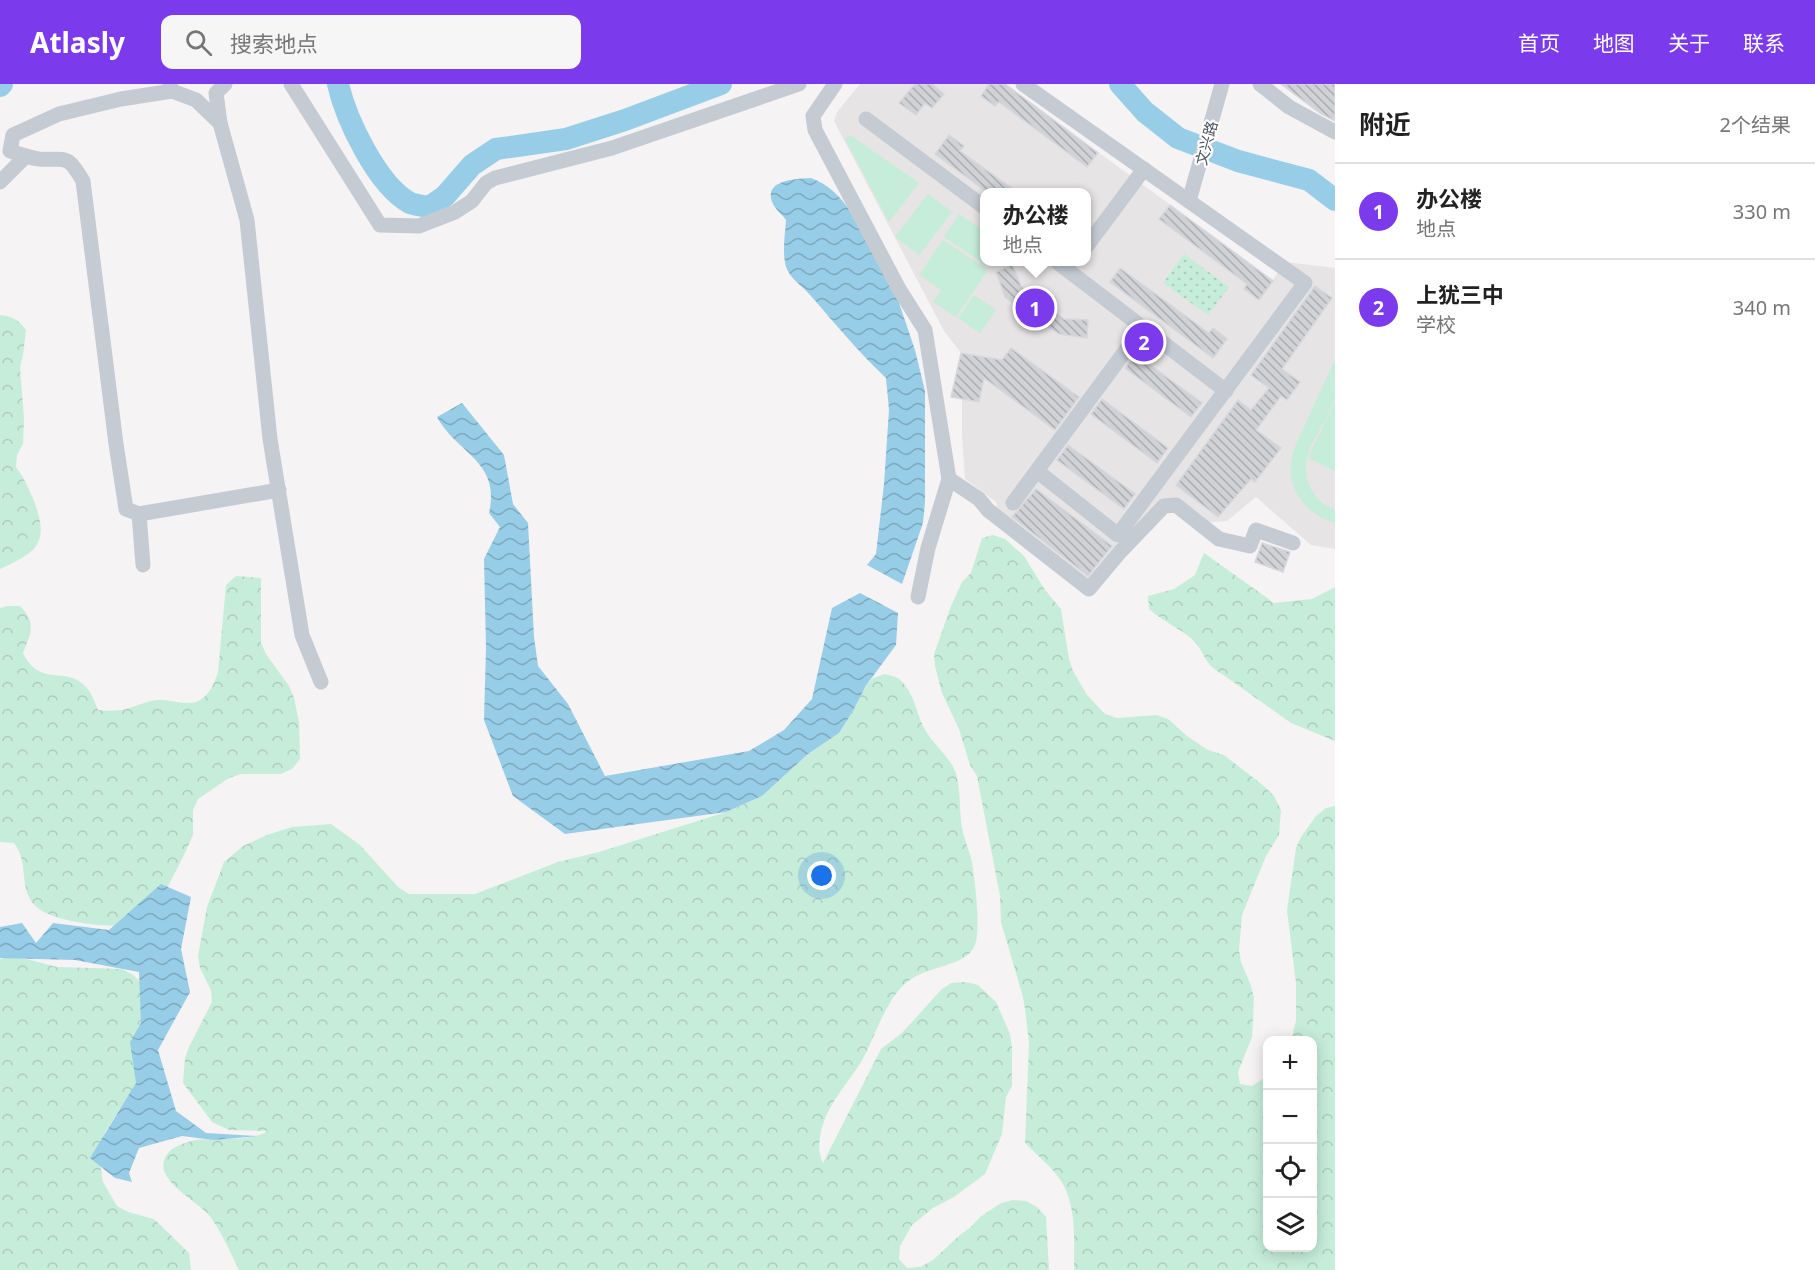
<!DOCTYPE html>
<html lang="zh">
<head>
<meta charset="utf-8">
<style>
	body { margin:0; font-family:"Noto Sans","Noto Sans SC",sans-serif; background:#f6f6f6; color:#222 }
	.controls { position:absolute; right:18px; bottom:18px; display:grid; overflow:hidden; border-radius:12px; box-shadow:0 3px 15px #0003 }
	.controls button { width:54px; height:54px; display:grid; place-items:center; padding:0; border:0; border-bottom:2px solid #e0e0e0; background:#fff; color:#222; font:30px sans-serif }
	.you { position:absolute; left:822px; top:792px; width:21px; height:21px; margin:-15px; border:4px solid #fff; border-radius:50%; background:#1a73e8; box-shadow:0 0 0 9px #1a73e833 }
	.badge { display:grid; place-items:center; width:39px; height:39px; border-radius:50%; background:#7c3aed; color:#fff; font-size:20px; font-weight:700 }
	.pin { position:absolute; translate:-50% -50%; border:3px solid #fff; box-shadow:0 2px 6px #0006 }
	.popup { position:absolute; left:980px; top:104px; width:111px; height:78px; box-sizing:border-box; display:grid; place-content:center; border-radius:12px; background:#fff; filter:drop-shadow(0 2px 4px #0005); font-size:20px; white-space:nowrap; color:#767676 }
	.popup b { font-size:22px; color:#222 }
	.popup::after { content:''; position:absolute; left:50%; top:100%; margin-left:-12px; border:12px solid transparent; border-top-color:#fff }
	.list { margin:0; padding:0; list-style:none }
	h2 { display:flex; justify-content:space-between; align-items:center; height:78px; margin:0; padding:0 24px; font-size:26px }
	h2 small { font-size:20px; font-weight:400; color:#767676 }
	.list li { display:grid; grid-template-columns:39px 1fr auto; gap:18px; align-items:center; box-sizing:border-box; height:96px; padding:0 24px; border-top:2px solid #e0e0e0 }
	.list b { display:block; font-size:22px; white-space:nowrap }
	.list p { margin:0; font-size:20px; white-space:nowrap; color:#767676 }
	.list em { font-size:20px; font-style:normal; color:#767676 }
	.icon { flex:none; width:33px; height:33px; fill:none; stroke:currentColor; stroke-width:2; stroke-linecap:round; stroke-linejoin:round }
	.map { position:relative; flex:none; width:1335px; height:1186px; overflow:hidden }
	header { display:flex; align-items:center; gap:36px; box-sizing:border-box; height:84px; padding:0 30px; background:#7c3aed; color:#fff }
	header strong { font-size:28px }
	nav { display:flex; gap:33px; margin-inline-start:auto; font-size:21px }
	.search { width:420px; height:54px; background:#f6f6f6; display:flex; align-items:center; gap:15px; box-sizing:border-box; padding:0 21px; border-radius:12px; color:#767676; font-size:22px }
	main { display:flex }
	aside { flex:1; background:#fff }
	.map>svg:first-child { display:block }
</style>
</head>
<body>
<header>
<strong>Atlasly</strong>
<div class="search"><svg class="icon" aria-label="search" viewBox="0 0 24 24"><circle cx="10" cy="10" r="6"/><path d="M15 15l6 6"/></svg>搜索地点</div>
<nav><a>首页</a><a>地图</a><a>关于</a><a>联系</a></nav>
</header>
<main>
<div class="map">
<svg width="1335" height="1186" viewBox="0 0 1335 1186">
	<defs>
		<pattern id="grass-dots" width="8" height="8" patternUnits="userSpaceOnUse" patternTransform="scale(1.5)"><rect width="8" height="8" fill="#c6edda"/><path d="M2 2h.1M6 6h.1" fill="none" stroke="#accdbe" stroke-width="1.8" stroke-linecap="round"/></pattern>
		<pattern id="forest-crowns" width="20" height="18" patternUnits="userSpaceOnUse" patternTransform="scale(1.5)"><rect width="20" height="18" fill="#c6edda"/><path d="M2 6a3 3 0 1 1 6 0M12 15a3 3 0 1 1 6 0" fill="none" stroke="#accdbe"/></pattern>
		<pattern id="water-waves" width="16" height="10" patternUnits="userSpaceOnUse" patternTransform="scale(1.5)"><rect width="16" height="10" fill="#97cde7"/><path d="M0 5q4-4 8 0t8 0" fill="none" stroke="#7da9be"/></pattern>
		<pattern id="building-back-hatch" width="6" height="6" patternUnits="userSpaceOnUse" patternTransform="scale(1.5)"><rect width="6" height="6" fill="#d0d2d6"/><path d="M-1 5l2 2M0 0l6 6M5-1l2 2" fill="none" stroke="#abadb1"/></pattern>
	</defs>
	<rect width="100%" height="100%" fill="#f5f3f3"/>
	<path fill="#e6e4e4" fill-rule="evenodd" d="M860,0H1005L1273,196L1285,178L1335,184V465L1311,461L1256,413L1227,437L1210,438L1195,432L1176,418L1090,498L998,427L996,418L965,395L962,351V315L979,318L987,273L961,269L944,247L834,37L837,28ZM984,109H1086V178H984Z"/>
	<path fill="url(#grass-dots)" d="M1184,170L1229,203L1208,231L1163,199Z"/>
	<g fill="url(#forest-crowns)">
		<path d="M0,231C12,232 19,236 26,246L23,271L20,283L24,335L23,360L17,371L16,383C24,394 29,405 34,417C50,459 37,468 0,485Z"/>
		<path d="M993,451L1005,455L1024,472L1045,506L1061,525L1069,575L1073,587L1087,611L1105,630L1117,634L1157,631L1168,635L1187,652L1208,666L1224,671L1265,703L1274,712L1281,726L1279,751L1266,772L1242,831L1239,866L1241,878L1251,902L1254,914L1252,953L1238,988L1240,1000L1252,1002L1267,992L1268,1164H1312V956H1291L1296,937V899L1287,826L1296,764L1301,753L1316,732L1326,724L1335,722V1186H1074C1074,1158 1077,1122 1061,1097C1054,1085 1036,1070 1025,1059L1029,959L1025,925L1023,913L1001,838L1000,812L977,692L970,681L959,645L942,609L935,582L934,570L951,522L962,498L971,489L982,454Z"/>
		<path d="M1204,469L1274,519L1312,515L1335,503V657L1291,639L1222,590C1202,579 1206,568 1192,555C1178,543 1162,537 1149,525L1148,512L1174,505L1195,491Z"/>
		<path d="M236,492L261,494V559L266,570L289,602L294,614L299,638L300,675L292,685L281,690H241L229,694L198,715L193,726V751L183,773L160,818L134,842C110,843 42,840 30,815C20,796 28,777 14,759L0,758V524L7,522H20C37,540 31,548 23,569C40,605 67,580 87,604C92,610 95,619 98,626C106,627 114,627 122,626C136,623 148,615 163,616C174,617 185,621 196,618C209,613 214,600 218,588L226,501Z"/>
		<path d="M885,590C893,592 899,593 904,600C916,614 917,634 927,649C936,663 951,674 956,690C961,707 959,726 962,744C964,756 970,767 972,779C975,797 981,844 975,861C967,883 924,882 906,899C884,918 875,954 861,978C848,999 831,1016 823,1040C819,1053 817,1068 823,1079L881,965L902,949L941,906L951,899L965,898L978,901L996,918L1010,950L1012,964V1002L1006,1013L1002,1050L985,1090L954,1113L933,1124L912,1141L900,1162L899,1175L907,1184L920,1183L933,1176L961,1150L971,1143L980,1133L1001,1119L1013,1116L1026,1117L1037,1123L1046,1133L1049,1186H239C230,1168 221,1146 208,1130C193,1114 149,1093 168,1069C172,1063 189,1057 196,1056C221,1053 246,1059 268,1047L229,1046L212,1038L183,999L185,974L189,963L212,918L211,906L200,884L198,872L207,823L224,778L243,762L267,751L292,743L331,740L360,761L398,803L409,810H475L558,778L599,768L726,728L762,712L808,670L839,649L853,627L865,603L873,594Z"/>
		<path d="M7,873H19L57,883L122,885L133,891L150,908L137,1008L120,1025L105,1048L100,1072L101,1086L103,1098L117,1122L128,1128L154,1135L189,1169L191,1186H0V875Z"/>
	</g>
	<g fill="#c6edda">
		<path d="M850,51L919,99L889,138L845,55Z"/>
		<path d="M928,110L952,128L919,171L895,153Z"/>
		<path d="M959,130L984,147V178H993L989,183L944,153Z"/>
		<path d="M943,156L988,186L956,233L933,218L941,206L919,191Z"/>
		<path d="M974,211L996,226L980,249L958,234Z"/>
		<path d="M1335,276C1335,288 1335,303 1335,314C1327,343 1296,368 1309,401C1314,413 1323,421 1335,426V439C1308,431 1287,407 1291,378C1293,364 1300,351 1306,339C1315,318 1325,297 1335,276Z"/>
		<path d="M1335,318V387L1308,374Z"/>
	</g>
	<g fill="url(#water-waves)">
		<path d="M811,94C827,100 838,110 848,124L896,210L915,266L925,307V418L923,439L902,500L867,481L876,470L884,400L889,326L886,294C858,268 835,239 810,211C802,201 791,196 786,183C782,168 785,151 786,136C783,131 777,127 774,122C760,96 795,95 811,94Z"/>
		<path d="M462,319L504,371L513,420L528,439L534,553L538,582L568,620L605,692L749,667L784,646L812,615L832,524L860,509L898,529L896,561L865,603L853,627L839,649L808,670L762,712L726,728L565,750L513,712L484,636L486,564L484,475L500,443L489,429C501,377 457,370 437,333Z"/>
		<path d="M161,800L191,813L181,865L190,908L158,966L176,1027L206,1049L258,1052L214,1056L182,1052L139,1064L129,1089L132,1098L115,1094L90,1074L136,999L130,958L141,939L139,888L75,876L0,874V843L22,839L36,859L53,839L109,846Z"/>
	</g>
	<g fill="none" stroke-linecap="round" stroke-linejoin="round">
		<g stroke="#97cde7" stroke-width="22">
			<path d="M338,0C346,35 377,101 410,119C415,121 423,122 429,123L445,112L472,81L496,65L566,55L625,36L721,0"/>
			<path d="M1120,0L1145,28L1178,54L1238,77L1309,96L1335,116"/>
			<path d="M0,2L2,0"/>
		</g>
	</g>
	<g fill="url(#building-back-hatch)" stroke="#d7d8dd" stroke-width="1.5">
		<path d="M915,0H932L944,10L932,24L925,19L916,31L899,19Z"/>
		<path d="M989,0H1005L1098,69L1087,83L999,18L995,22L981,12Z"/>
		<path d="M1281,0H1335V37L1320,29Z"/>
		<path d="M949,51L964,62L960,67L1017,108H987L935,70Z"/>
		<path d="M1170,121L1273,197L1259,216L1244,205L1247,200L1159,135Z"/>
		<path d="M1012,180L1021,202L1064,235L1088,236L1087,254L1059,250L1005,213L996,188Z"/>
		<path d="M1120,184L1209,249L1213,244L1227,255L1213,274L1110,198Z"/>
		<path d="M1315,202L1332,214L1282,285L1300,298L1287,316L1281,312L1256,346L1281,364L1255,398L1251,395L1218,433L1176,401L1238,316L1251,326L1269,304L1251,291Z"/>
		<path d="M1011,264L1079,313L1055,346L984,294L979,318L951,313L961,269L1002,276Z"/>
		<path d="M1135,270L1202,319L1191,333L1125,284Z"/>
		<path d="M1102,315L1168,364L1157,379L1091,330Z"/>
		<path d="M1068,361L1135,410L1124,425L1057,376Z"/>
		<path d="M1036,405L1112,462L1088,492L1012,433Z"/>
		<path d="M1262,459L1290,468L1283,488L1255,478Z"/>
	</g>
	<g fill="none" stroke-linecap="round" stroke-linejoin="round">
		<g stroke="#c5cbd3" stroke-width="15">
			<path d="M170,0L172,7L196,16L220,39L247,136L270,355L302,551L321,598"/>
			<path d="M291,0L380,141L419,142L455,128L472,117L486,99L495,94L612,64L799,0"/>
			<path d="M835,0L813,32L815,46L899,205L925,246L949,395L979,415L988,426L1089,505L1120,468L1164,422L1176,421L1219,455L1250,462L1256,446L1293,459"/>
			<path d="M1023,0L1305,199L1118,451L1037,387"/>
			<path d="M1260,0L1289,23L1335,48"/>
			<path d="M866,35L984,123"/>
			<path d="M220,39L216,9L225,0"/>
			<path d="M0,98L26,72"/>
			<path d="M1189,117L1222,0"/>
			<path d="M1086,163L1144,85"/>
			<path d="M1057,178L1226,307"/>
			<path d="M1013,419L1143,243"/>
			<path d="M139,430L279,406"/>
			<path d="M143,481L139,430L126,425L116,360L83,97C66,68 66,77 39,75C29,74 19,70 10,67L13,51L59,30L121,15L172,7"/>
			<path d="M918,513L928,464L949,395"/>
		</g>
	</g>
	<g text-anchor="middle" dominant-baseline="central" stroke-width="4.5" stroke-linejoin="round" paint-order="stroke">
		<g font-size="15" fill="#4c535f" stroke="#fff">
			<text transform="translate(1206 59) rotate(-75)">文兴路</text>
		</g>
	</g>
</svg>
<div class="controls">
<button>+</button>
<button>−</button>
<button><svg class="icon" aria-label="locate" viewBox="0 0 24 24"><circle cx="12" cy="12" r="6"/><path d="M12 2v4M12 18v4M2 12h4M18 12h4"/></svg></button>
<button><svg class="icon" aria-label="layers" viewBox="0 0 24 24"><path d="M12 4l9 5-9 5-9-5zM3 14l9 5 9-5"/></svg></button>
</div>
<div class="you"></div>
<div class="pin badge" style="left:1035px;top:224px">1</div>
<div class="popup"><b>办公楼</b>地点</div>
<div class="pin badge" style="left:1144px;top:258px">2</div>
</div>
<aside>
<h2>附近<small>2个结果</small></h2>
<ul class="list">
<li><span class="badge">1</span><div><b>办公楼</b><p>地点</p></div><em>330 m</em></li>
<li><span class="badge">2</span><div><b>上犹三中</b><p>学校</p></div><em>340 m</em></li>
</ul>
</aside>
</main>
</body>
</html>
